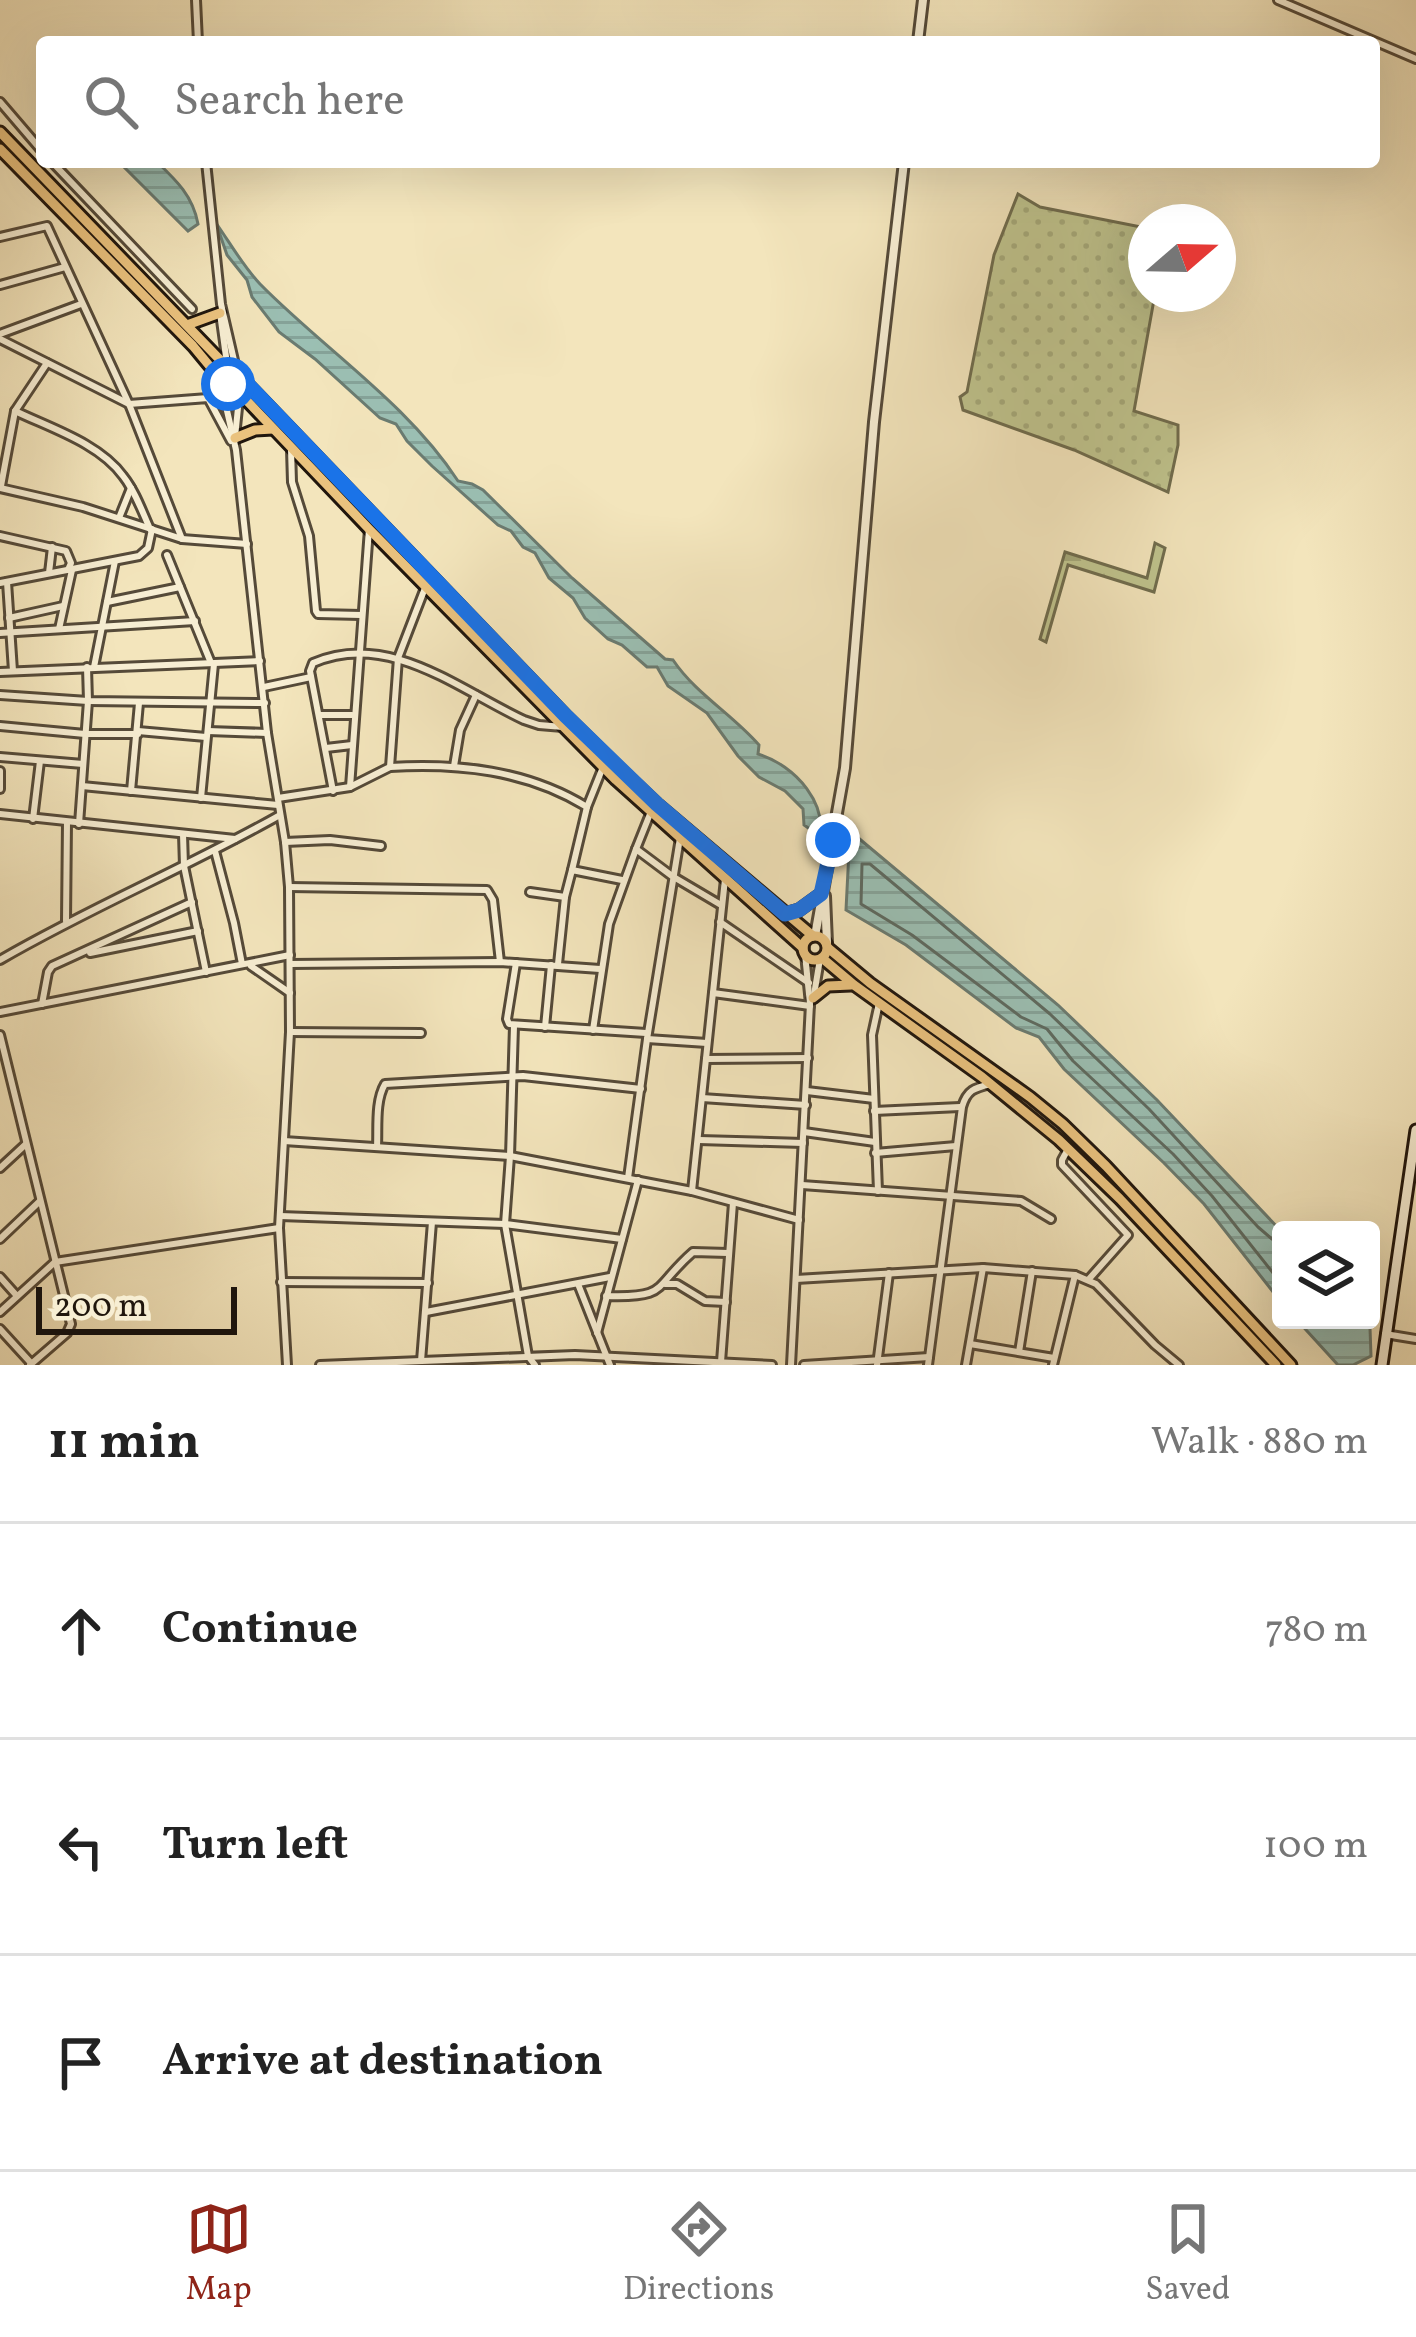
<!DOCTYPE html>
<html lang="en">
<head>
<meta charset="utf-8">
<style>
	body { margin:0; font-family:Vollkorn,serif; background:#f2f2f2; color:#222 }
	.controls { position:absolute; right:36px; bottom:36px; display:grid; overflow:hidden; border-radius:12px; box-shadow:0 12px 48px #0002 }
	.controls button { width:108px; height:108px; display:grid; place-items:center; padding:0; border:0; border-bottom:3px solid #e0e0e0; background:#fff; color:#222; font:60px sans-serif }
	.compass { position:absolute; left:1128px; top:204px; width:108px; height:108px; border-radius:50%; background:#fff; box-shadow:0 12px 48px #0002; rotate:70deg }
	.scale { position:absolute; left:36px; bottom:30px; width:201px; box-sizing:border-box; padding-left:12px; border:6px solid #20160d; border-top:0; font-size:33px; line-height:42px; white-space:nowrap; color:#20160d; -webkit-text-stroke:9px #f7eed3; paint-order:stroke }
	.stop { position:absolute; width:36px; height:36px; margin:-27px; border:9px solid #1a73e8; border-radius:50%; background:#fff }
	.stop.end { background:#1a73e8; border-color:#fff; box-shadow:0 3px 12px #0008 }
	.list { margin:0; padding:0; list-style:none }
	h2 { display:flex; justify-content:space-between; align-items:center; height:156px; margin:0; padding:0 48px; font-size:51px }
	h2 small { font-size:39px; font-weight:400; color:#767676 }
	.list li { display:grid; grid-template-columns:78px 1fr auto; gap:36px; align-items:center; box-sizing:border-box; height:216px; padding:0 48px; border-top:3px solid #e0e0e0 }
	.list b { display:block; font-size:45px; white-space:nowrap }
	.list em { font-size:39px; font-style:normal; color:#767676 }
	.icon { flex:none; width:66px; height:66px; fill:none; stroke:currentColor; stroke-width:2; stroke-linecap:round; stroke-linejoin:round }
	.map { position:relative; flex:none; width:1416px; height:1365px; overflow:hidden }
	.search { position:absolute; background:#fff; box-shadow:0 12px 48px #0002; left:36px; right:36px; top:36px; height:132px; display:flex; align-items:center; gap:30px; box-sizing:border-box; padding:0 42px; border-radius:12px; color:#767676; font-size:45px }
	.sheet { height:804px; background:#fff }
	nav { display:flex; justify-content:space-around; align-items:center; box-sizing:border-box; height:168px; border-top:3px solid #e0e0e0; background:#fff; font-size:33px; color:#767676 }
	nav a { display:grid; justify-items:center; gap:6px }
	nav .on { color:#8f2418 }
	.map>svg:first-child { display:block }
</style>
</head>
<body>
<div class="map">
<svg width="1416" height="1365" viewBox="0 0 1416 1365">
	<defs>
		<pattern id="green-dots" width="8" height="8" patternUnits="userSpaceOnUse" patternTransform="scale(3)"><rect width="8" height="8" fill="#bfc38d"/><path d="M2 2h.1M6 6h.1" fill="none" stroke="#a4a778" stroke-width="1.8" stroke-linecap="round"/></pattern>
		<pattern id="forest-firs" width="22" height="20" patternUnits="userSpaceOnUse" patternTransform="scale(3)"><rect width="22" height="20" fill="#bfc38d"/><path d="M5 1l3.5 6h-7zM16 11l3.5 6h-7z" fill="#a4a778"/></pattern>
		<pattern id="water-rules" width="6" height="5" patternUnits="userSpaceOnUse" patternTransform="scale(3)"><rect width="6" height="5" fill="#9bbfb3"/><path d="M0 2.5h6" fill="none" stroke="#85a399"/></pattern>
	</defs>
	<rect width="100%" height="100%" fill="#f3e5bc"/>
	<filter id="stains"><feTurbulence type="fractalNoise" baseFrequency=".00167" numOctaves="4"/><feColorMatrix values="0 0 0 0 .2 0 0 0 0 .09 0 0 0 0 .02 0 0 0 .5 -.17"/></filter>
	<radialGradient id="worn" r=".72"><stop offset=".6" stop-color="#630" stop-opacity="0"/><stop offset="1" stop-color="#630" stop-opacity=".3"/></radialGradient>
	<path fill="url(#green-dots)" stroke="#706c4d" stroke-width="3" d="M1018,194L1040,207L1146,228V294H1155L1134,411L1178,425V445L1168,492L1074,450L963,410L960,397L967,392L994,255Z"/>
	<path fill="url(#forest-firs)" stroke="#706c4d" stroke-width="3" d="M1155,543L1165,548L1154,592L1068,565L1046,642L1040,639L1065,552L1147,578Z"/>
	<g fill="url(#water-rules)" stroke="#6a7b71" stroke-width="3">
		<path d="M119,162H157C176,180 193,196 198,224L188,231Z"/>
		<path d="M216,223C230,243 243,266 260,284C325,350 407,403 458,481L472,484L483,490L572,578L665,659L673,660C696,694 732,714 759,745L758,754C795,765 831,805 818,845L814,832L804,825L803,809L785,791L759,777L738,756L707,713L668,686L657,667H647L622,645L608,639L585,618L573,598L549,578L535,553L523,547L511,531L498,525L432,466L407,441L396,424L380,418L315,359L279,332L252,297L247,280L227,255Z"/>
		<path d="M850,831L1058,1005L1157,1100L1281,1231V1302L1204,1204L1164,1163L1064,1069L1039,1037L1016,1028L906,945L846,910Z"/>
		<path d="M1297,1320H1363L1370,1328L1371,1356L1353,1365H1338Z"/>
	</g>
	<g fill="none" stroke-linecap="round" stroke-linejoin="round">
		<path stroke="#5e6a60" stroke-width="3" d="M1281,1242L1272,1239L1258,1227L1149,1109L1050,1014L870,864H862L861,904L912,935L1021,1017L1047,1029L1073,1061L1173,1154L1212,1196L1281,1283"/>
		<g stroke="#554a39" stroke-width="12">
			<g id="minor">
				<path d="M196,0L198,42"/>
				<path d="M1278,0L1416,59"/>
				<path d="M0,102L42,151"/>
				<path d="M52,162L192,309"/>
				<path d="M206,162L221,304L236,369"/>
				<path d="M0,237L47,226L129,404L182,539"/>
				<path d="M0,285L65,267"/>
				<path d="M220,313L227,364"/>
				<path d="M0,334L81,304"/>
				<path d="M0,339L129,404L208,398L231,441"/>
				<path d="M220,380L236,450L267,733L285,842L289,887L290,1032L279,1228L287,1365"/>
				<path d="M229,387L238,408L235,437"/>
				<path d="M15,411C50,428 99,443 123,476C135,491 142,511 150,529"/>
				<path d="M291,449L292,482L309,536L316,611L318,614L361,615"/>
				<path d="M1,486L15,411L47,363"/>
				<path d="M0,488L83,507L182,539L247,544"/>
				<path d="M119,518L131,488"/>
				<path d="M0,536L66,551L71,563L68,570"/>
				<path d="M167,555L211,663"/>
				<path d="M49,573L52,547"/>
				<path d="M7,582L13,671"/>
				<path d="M0,583L139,556L148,548L152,529"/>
				<path d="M107,602L180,587"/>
				<path d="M9,618L63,606"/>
				<path d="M59,629L72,570"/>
				<path d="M0,633L195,621"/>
				<path d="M94,667L115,561"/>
				<path d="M0,672L260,661"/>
				<path d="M264,687L311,677"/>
				<path d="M0,695L88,701L265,703"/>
				<path d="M320,715H352"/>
				<path d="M0,726L85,734H138"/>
				<path d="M138,731L206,737"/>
				<path d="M208,731L267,733"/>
				<path d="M326,748L352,745"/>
				<path d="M0,757L83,764"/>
				<path d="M454,766L460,730L476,695"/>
				<path d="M390,767C458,763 527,770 587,807L603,767"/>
				<path d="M0,771V789"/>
				<path d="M82,786L278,805"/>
				<path d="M350,787L369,529"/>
				<path d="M131,791L139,703"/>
				<path d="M333,791L310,671L313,663C389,630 459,690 524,720L539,725L563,727"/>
				<path d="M201,798L214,664"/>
				<path d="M278,798L350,787L390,767L398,658L425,588"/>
				<path d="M0,814L235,839"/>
				<path d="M33,819L40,761"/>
				<path d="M79,824L88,701L87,667"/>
				<path d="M183,834L184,866L206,972"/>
				<path d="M285,842L330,840L381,846"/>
				<path d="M636,849L650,814"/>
				<path d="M215,851L234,923L242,964"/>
				<path d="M572,870L587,807"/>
				<path d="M289,887L487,890L493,900L500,962"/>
				<path d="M530,892L565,897"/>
				<path d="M66,921L67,822"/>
				<path d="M720,922L809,983"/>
				<path d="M90,953L198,931"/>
				<path d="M0,960C91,907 188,867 280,815"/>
				<path d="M516,963L507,1019L509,1024L646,1033"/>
				<path d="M290,964L500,962L600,969"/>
				<path d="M558,964L565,897L572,870L622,880"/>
				<path d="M251,966L290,993"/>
				<path d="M713,993L810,1006"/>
				<path d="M814,995L820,959"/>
				<path d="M42,1004L48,972L52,966L192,902"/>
				<path d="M0,1012L290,955"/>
				<path d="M514,1026L510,1156L505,1224L528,1356L535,1365"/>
				<path d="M545,1027L551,965"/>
				<path d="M593,1030L609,924L636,849L672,876L721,905"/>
				<path d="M290,1032L421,1033"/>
				<path d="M0,1035L71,1324L67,1333L30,1365"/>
				<path d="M647,1039L707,1043"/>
				<path d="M706,1059L808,1058"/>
				<path d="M807,1091L874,1099"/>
				<path d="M702,1098L806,1105"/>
				<path d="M874,1111L960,1107"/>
				<path d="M804,1132L875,1142"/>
				<path d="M699,1140L803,1143"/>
				<path d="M284,1141L510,1156L692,1191L799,1220"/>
				<path d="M377,1147C378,1127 375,1101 385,1084L523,1076L641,1089"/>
				<path d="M1068,1149L1062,1160V1165L1128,1235L1089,1279"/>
				<path d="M875,1153L956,1146"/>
				<path d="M0,1168L26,1144"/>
				<path d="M628,1178L647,1039L680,838"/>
				<path d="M802,1185L1021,1201L1051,1219"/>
				<path d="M692,1191L725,879"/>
				<path d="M878,1191L872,1035L879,1003"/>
				<path d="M280,1216L505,1224L622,1239"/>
				<path d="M0,1239L40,1201"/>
				<path d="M0,1277L17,1296"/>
				<path d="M796,1279L983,1268L1075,1275L1096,1284L1155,1345L1179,1365"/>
				<path d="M281,1282L428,1283"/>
				<path d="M578,1284L610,1365"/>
				<path d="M665,1284H677L705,1301L726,1302"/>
				<path d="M606,1296C669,1298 652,1288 693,1252L728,1253"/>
				<path d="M0,1312L55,1262L279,1228"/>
				<path d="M426,1312L610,1277"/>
				<path d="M0,1329L31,1363"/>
				<path d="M597,1333L638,1180"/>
				<path d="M1385,1334L1416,1339"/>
				<path d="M970,1344L1054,1358"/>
				<path d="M1019,1352L1032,1271"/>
				<path d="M421,1361L432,1222"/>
				<path d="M721,1362L733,1203"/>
				<path d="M320,1365L575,1355L772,1365"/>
				<path d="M791,1365L810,1004L805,954"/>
				<path d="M804,1365L929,1357"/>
				<path d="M877,1365L889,1273"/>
				<path d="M928,1365L962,1107C967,1090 974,1088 991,1084"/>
				<path d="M966,1365L983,1268"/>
				<path d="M1053,1365L1075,1275"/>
			</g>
		</g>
		<g stroke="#554a39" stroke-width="14">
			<g id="tertiary">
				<path d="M918,42L923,0"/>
				<path d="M825,896L827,943"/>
				<path d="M815,936L845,768L874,422L904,162"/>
			</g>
		</g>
		<g stroke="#20160d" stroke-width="15">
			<path id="secondary" d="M1382,1365L1416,1130"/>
		</g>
		<g stroke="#20160d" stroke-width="15">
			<g id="primary">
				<path d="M0,132L224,364"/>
				<path d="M0,149L193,346L217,375"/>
				<path d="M187,325L220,313"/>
				<circle cx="227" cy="374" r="10"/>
				<path d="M237,373L565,715L622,771L657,804L813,936"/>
				<path d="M231,384L369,529L616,780L803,948"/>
				<path d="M235,438L255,430L273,429"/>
				<path d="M785,914L799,910L821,894"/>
				<circle cx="815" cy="948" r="12"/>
				<path d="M828,948L870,983L1030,1097L1063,1124L1106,1166L1291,1365"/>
				<path d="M822,958L854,985L982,1077L1059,1140L1120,1199L1276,1365"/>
				<path d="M813,998L828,986L851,985"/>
			</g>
		</g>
		<use href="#minor" stroke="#f7eed3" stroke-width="6"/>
		<use href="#tertiary" stroke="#f7eed3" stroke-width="8"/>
		<use href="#secondary" stroke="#f7eed3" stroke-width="9"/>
		<use href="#primary" stroke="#eac27e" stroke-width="9"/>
	</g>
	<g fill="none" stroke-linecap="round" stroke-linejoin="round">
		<path stroke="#1a73e8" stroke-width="15" d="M228,384L235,380L237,373L565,715L657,804L785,914L799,910L821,894L833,840"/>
	</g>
	<rect width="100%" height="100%" filter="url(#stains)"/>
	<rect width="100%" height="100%" fill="url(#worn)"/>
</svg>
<div class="controls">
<button><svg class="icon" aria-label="layers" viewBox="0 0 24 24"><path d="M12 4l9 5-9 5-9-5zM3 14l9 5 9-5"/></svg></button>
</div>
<svg class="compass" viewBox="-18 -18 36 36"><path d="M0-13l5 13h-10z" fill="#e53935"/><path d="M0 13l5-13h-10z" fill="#767676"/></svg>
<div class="scale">200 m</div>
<div class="stop" style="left:228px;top:384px"></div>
<div class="stop end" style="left:833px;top:840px"></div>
<div class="search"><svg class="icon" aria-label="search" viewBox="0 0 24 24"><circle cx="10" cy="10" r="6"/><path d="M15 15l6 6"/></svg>Search here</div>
</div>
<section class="sheet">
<h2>11 min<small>Walk · 880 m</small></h2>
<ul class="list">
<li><svg class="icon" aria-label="ahead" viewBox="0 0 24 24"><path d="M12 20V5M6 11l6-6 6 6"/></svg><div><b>Continue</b></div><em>780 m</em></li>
<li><svg class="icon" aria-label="left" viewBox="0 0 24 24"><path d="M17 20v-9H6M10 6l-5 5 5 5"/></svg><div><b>Turn left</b></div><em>100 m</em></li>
<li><svg class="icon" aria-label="arrive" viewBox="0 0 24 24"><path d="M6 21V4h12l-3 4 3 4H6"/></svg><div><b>Arrive at destination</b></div></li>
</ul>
</section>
<nav>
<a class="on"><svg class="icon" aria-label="map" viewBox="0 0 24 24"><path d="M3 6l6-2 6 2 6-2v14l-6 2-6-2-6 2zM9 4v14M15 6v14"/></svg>Map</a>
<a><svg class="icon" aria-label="directions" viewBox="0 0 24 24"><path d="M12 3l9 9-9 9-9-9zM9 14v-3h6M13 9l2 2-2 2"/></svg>Directions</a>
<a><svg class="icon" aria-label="saved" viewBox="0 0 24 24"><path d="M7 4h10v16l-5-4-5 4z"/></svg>Saved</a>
</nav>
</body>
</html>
